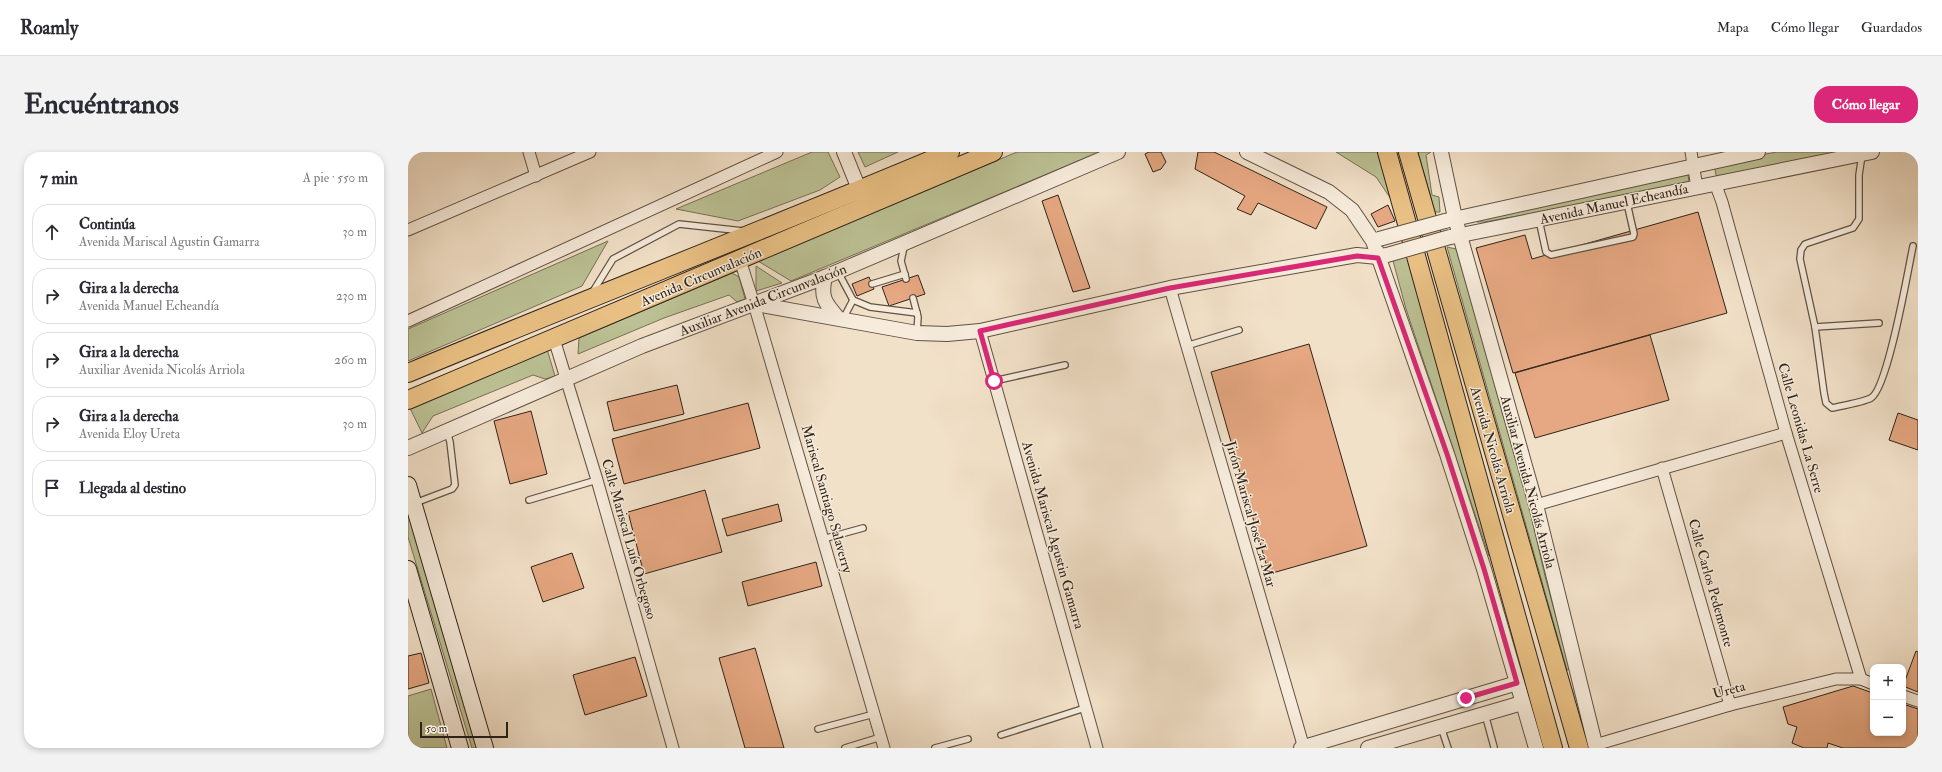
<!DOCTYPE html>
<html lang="es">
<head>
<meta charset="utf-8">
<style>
	body { margin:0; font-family:"IM FELL Double Pica",serif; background:#f2f2f3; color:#2b2b33 }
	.controls { position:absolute; right:12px; bottom:12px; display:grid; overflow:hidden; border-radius:8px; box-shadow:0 2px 6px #0003 }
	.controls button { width:36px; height:36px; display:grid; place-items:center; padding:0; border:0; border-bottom:1px solid #e1e1e2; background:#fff; color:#2b2b33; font:20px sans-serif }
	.scale { position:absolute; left:12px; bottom:10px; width:88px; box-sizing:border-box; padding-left:4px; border:2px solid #2f2319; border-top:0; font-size:11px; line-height:14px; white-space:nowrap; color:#2f2319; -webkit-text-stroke:3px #f7ecdc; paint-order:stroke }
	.stop { position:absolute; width:12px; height:12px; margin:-9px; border:3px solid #db2777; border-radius:50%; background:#fff }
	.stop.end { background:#db2777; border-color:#fff; box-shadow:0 1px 4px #0008 }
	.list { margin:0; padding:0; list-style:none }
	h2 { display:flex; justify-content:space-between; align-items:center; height:52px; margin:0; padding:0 16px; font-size:17px }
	h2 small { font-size:13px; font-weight:400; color:#7c7c81 }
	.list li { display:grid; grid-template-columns:26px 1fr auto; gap:12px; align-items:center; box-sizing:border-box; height:56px; margin:0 8px 8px; padding:0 8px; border:1px solid #e1e1e2; border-radius:16px }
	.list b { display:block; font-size:15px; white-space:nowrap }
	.list p { margin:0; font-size:13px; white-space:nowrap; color:#7c7c81 }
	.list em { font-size:13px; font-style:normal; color:#7c7c81 }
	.icon { flex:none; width:22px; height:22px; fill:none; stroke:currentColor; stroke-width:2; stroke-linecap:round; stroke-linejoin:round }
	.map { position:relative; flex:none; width:1510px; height:596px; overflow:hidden; border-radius:16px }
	header { display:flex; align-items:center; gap:24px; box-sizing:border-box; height:56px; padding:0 20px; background:#fff; border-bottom:1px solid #e1e1e2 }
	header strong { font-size:19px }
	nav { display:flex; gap:22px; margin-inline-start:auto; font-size:14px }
	.intro { display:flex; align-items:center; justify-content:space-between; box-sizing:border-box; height:96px; padding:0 24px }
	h1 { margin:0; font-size:28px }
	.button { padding:10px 18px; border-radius:16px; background:#db2777; color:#fff; font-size:14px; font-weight:700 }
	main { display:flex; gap:24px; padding:0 24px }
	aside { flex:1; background:#fff; border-radius:16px; box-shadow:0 2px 6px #0003 }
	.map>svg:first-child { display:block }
</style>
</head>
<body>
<header>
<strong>Roamly</strong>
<nav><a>Mapa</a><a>Cómo llegar</a><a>Guardados</a></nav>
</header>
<div class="intro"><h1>Encuéntranos</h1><a class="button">Cómo llegar</a></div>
<main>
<aside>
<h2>7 min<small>A pie · 550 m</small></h2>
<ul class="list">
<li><svg class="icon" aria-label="ahead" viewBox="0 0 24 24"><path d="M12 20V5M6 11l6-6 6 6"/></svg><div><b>Continúa</b><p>Avenida Mariscal Agustin Gamarra</p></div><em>30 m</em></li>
<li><svg class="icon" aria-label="right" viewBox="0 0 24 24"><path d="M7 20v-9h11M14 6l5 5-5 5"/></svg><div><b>Gira a la derecha</b><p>Avenida Manuel Echeandía</p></div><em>230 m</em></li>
<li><svg class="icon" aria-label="right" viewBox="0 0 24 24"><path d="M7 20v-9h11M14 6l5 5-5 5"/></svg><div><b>Gira a la derecha</b><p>Auxiliar Avenida Nicolás Arriola</p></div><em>260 m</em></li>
<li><svg class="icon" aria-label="right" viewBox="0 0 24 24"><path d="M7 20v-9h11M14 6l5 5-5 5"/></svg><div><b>Gira a la derecha</b><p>Avenida Eloy Ureta</p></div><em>30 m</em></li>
<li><svg class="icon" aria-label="arrive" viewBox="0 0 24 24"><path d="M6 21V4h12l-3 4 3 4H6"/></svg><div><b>Llegada al destino</b></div></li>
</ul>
</aside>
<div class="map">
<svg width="1510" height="596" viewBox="0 0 1510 596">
	<rect width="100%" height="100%" fill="#f2e1c9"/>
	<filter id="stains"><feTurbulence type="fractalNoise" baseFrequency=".005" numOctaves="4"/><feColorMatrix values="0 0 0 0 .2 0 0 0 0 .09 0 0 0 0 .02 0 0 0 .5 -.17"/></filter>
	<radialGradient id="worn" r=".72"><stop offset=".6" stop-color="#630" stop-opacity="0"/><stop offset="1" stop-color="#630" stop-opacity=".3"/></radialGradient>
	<g fill="#bcc295" stroke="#767257">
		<path d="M404,0H420L432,25L412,38L330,69L268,57Z"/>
		<path d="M450,0H490L457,15Z"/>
		<path d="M609,0H692L383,129L350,109Z"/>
		<path d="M928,0H971L987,53L968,25Z"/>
		<path d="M1010,0H1023L1018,3L1024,43L1031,45L1032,60H1027Z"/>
		<path d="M1369,0H1436L1310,25L1308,23L1307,17L1314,10Z"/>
		<path d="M1277,21L1280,23L1281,30L1277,34L1076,70H1069L1067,68Z"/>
		<path d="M200,89L174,134L0,209V177Z"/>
		<path d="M1039,95L1048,97L1110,306L1137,424L1162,517L1159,518Z"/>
		<path d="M1001,100L1086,404H1081L998,157L984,105Z"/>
		<path d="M348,114L374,131L348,139Z"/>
		<path d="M324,121L331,125L337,147L329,150L321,143L256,166L170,202L171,186Z"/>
		<path d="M139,197L147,224L137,227L125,223L25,264L14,281L1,254Z"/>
		<path d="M0,354L74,596H64L0,385Z"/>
		<path d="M23,537L39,596H0V544Z"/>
	</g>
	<g fill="#e6a882" stroke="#2f2319">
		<path d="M741,0H753L758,10L753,17L745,20L737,2Z"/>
		<path d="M790,0H806L919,55L908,77L850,51L843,63L829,57L837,44L787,17Z"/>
		<path d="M650,43L682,136L665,140L634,49Z"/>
		<path d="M980,53L987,69L970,75L963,62Z"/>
		<path d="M1290,60L1319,161L1105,221L1068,96L1117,83L1124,107Z"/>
		<path d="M510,123L517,142L481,154L474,135Z"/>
		<path d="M461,125L466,137L449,144L444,132Z"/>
		<path d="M1242,183L1261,248L1127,286L1107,221Z"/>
		<path d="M901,192L959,394L861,422L803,220Z"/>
		<path d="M269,233L276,262L206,279L199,250Z"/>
		<path d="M340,251L352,296L216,332L204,287Z"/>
		<path d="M123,259L139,322L102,332L86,269Z"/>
		<path d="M1490,261L1510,268V298L1481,288Z"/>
		<path d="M297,338L314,400L236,422L220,360Z"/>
		<path d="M370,352L374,369L319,384L314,367Z"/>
		<path d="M164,401L176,436L135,450L123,415Z"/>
		<path d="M408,410L414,434L340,454L334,430Z"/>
		<path d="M347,496L376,596H337L311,506Z"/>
		<path d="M1508,499L1510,500V540L1495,534Z"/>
		<path d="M13,501L21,531L0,537V504Z"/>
		<path d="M227,505L239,544L177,563L165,523Z"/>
		<path d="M1445,534L1465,541V581H1495V552L1510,557V596H1435L1420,591L1419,596H1396L1384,591L1389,575L1380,572L1375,555Z"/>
	</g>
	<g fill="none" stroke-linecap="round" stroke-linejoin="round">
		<g stroke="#605245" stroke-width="8">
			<g id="service">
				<path d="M1454,3L1451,23V67L1445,76L1397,92L1393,98L1392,107L1407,175L1416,241L1418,251L1424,256C1433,254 1456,250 1463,246C1480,236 1500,118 1505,94"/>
				<path d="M1131,68L1138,100L1143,103L1225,85L1226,82L1219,51"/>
				<path d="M496,95L493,109L498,127"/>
				<path d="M430,120L445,148L462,155L509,161"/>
				<path d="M464,132L497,122"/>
				<path d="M184,141L205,107L271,72L335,79"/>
				<path d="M505,146L510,165L509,180"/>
				<path d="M435,167L445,148"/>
				<path d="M1407,175L1471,171"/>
				<path d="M778,194L831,178"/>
				<path d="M586,229L657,213"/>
				<path d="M121,348L189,328"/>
				<path d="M7,351L44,337L47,333L42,290L39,279"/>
				<path d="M415,387L455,376"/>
				<path d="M1077,562L1086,595"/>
				<path d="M1033,575L1040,596"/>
				<path d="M410,577L466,562"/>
				<path d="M593,583L677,556"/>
				<path d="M437,596L473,585"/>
				<path d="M527,596L560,587"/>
			</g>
		</g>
		<g stroke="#605245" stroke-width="13">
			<g id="minor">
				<path d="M121,0L128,24"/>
				<path d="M1283,0L1289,35"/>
				<path d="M1307,31L1314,50L1378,281L1453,527"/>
				<path d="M0,78L182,0"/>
				<path d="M332,108L346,152L476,596"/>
				<path d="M762,136L896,596"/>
				<path d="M0,169L369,0"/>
				<path d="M572,179L689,596"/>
				<path d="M146,187L189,328L265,596"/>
				<path d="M1254,316L1322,553"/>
				<path d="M1128,353L1378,281"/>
				<path d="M1495,544L1510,549"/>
				<path d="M1187,593L1322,553L1428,527H1453L1465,532"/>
			</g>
		</g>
		<g stroke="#605245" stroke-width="16">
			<g id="tertiary">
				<path d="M436,0L455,47"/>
				<path d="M839,0L921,40L944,58L965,89L1039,302L1076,417L1128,596"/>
				<path d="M1033,0L1047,66L1128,353L1188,596"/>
				<path d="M1037,69L1350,0"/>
				<path d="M1043,85L1464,0"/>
				<path d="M417,125C412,145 417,151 430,166"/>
				<path d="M348,152L509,181L539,182L572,179L762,136L949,103L970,105L978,103"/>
				<path d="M0,296L234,194L417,125L710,0"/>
				<path d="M893,596L1109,531"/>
				<path d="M960,596L1114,551"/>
			</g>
		</g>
		<g stroke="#2f2319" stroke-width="18">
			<g id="secondary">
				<path d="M0,333L77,596"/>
				<path d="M0,417L52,596"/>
			</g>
		</g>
		<g stroke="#2f2319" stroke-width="20">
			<g id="primary">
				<path d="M979,0L1145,596"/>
				<path d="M1000,0L1171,596"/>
				<path d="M0,221C180,146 362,76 542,0"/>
				<path d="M0,248L585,0"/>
			</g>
		</g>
		<use href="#service" stroke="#f7ecdc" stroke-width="5.5"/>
		<use href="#minor" stroke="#f7ecdc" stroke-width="11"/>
		<use href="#tertiary" stroke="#f7ecdc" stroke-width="14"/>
		<use href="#secondary" stroke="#f7ecdc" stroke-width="16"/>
		<use href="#primary" stroke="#e9c084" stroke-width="18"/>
		<g stroke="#605245" stroke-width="16" stroke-linecap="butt">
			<g id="tertiary-bridge">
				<path d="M971,87L1037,69"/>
				<path d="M979,103L1042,85"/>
			</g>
		</g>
		<use href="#tertiary-bridge" stroke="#f7ecdc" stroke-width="14"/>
	</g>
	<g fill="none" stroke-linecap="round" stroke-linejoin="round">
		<path stroke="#db2777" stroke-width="5" d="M586,229L572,179L762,136L949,104L970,106L1039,302L1076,417L1109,531L1058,546"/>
	</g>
	<g text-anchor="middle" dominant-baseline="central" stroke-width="3" stroke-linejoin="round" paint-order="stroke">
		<g font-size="14" fill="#2f2319" stroke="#f7ecdc">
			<text transform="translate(1206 52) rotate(-12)">Avenida Manuel Echeandía</text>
			<text transform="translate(293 125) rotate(-23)">Avenida Circunvalación</text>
			<text transform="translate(355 148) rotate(-21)">Auxiliar Avenida Circunvalación</text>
			<text transform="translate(1393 276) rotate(74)">Calle Leonidas La Serre</text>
			<text transform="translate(1085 298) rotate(74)">Avenida Nicolás Arriola</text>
			<text transform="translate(1120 330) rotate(75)">Auxiliar Avenida Nicolás Arriola</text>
			<text transform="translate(419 347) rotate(74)">Mariscal Santiago Salaverry</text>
			<text transform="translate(843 362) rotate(74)">Jirón Mariscal José La Mar</text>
			<text transform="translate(645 383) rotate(74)">Avenida Mariscal Agustin Gamarra</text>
			<text transform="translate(221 387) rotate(74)">Calle Mariscal Luís Orbegoso</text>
			<text transform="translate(1303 431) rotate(74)">Calle Carlos Pedemonte</text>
			<text transform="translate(1321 538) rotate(-15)">Ureta</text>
		</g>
	</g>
	<rect width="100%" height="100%" filter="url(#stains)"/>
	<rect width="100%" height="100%" fill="url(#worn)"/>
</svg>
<div class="controls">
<button>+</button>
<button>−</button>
</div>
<div class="scale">50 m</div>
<div class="stop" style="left:586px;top:229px"></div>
<div class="stop end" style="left:1058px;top:546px"></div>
</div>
</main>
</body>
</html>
